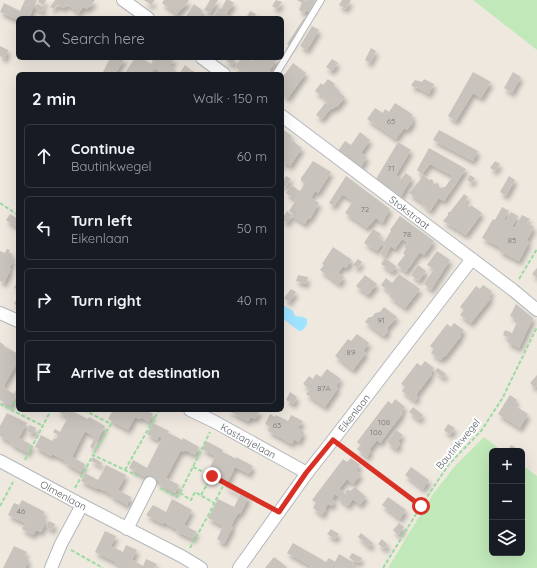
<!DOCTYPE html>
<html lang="en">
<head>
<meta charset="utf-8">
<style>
	body { margin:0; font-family:Quicksand,sans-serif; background:#20242c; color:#f1f3f6 }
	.controls { position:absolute; right:12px; bottom:12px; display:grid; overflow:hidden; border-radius:6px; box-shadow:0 4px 16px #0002 }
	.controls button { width:36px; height:36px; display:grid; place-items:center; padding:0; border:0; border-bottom:1px solid #363941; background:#171b24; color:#f1f3f6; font:20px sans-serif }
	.stop { position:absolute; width:12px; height:12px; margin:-9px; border:3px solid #d93025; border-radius:50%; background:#fff }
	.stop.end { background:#d93025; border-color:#fff; box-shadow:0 1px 4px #0008 }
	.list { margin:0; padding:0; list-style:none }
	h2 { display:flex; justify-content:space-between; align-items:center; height:52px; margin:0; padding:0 16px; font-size:17px }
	h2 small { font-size:13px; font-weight:400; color:#9ea1a6 }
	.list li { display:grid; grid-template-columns:26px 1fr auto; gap:12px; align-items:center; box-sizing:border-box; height:64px; margin:0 8px 8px; padding:0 8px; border:1px solid #363941; border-radius:6px }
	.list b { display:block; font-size:15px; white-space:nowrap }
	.list p { margin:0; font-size:13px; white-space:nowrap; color:#9ea1a6 }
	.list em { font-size:13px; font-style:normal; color:#9ea1a6 }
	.icon { flex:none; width:22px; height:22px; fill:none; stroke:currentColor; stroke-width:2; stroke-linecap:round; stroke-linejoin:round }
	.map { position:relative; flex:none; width:537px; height:568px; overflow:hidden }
	.search { position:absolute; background:#171b24; box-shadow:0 4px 16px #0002; left:16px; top:16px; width:268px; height:44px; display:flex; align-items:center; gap:10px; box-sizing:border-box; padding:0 14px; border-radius:6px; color:#9ea1a6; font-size:15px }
	.panel { position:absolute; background:#171b24; box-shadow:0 4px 16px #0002; left:16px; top:72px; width:268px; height:340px; border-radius:6px }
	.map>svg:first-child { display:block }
</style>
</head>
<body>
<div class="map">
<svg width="537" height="568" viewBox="0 0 537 568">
	<defs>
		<filter id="shadow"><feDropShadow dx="2.5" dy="4.5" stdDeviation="2" flood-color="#0004"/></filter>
	</defs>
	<rect width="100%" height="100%" fill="#eee8df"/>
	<g fill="#c0e8b9">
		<path d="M473,0H537V50Z"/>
		<path d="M484,437L502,451H492V553H522V465L537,476V568H388L433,494L455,466Z"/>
	</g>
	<path fill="#9ee3ff" d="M283,305L293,311L295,316L303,317L307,319V324L303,330L299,331L282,318V307Z"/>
	<g fill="#c8c3bd" filter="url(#shadow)">
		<path d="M25,0H37L29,18H18V20L0,12L4,3L20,11Z"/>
		<path d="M39,0H46L44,5L38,2Z"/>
		<path d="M55,0H95L90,7L89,6L87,9L83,7L79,13L67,4L64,8L57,5L54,9L50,7Z"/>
		<path d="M144,0H155L151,5Z"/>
		<path d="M164,0H188L189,1L177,14L162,3Z"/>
		<path d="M210,0H218L210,13L204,10Z"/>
		<path d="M226,0H229L234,3L226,14L232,18H216L214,16L219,8L221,9Z"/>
		<path d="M276,0L282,2L277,9L272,6Z"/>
		<path d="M297,0H305V2L306,0H316L309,12L306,10L304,13L299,10L302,3Z"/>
		<path d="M342,0H351L346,9L339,5Z"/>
		<path d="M37,4L44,7L42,12L35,8Z"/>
		<path d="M194,4L203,11L199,18H185Z"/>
		<path d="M250,11L256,14L254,18H246Z"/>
		<path d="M304,18L306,19L291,46L287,44Z"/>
		<path d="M312,26L319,30L307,50L300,46Z"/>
		<path d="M0,46L8,50L5,59L0,56Z"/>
		<path d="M371,48L376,51L370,63L365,60Z"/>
		<path d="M110,58H125L115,74H102Z"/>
		<path d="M135,58H147L145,60L151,64L153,61L149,58H175L170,65L175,69L172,74H161L162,73L155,68L150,74H124Z"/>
		<path d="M224,58H237L232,65Z"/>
		<path d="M241,58H249L253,61L255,58H278L269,71L273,74H245L235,67Z"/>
		<path d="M332,59L338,63L332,71L326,67Z"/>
		<path d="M293,63L306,73L288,98L282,94V78Z"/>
		<path d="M185,65L191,70L198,74H179Z"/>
		<path d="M473,72L491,82L481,98L473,93L456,121L448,116Z"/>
		<path d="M513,72L521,77L512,93L504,88Z"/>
		<path d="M328,79L335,84L334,86L340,91L339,92L345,97L337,107L336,106L333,109L331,108L322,119L316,115L325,103L327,104L329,101L328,100L327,101L323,98L324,97L315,91L321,83L323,85Z"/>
		<path d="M424,79L434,84L429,94L417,87L415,88L411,85L415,80L422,82Z"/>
		<path d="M395,103L412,114L413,122L407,130L404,128L396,139L367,119L375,108L383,113L385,109L389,112Z"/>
		<path d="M282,129L292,136L290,139L302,148L290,166L285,162L282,167Z"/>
		<path d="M439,130L478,151L473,161L433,140Z"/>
		<path d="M360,132L370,140L361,153L367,157L361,167L338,151L345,141L351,145Z"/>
		<path d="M398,142L411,150L396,175L401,179L406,173L412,178L401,196L376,179Z"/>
		<path d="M429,148L466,169L444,201L439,198L430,211L423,205L424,204L409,193L420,180L422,174L429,180L432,179L434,184L438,183L440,188L445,187L453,176L430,164L422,174L417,170Z"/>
		<path d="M313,161L331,172L318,193L315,191L311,198L319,203L310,219L308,218L305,224L292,216L293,214L289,211L296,200L286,193L291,185L300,191L305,183L301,181V178Z"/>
		<path d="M495,161L500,164L495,171L490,168Z"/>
		<path d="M470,175L475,178L472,183L467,180Z"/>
		<path d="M286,176L291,179L285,187L282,185V183Z"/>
		<path d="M346,176L390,209L382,223L376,218L367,228L350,216L345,213L353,201L342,194L334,206L329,203Z"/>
		<path d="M509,176L515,180L506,196L500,192Z"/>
		<path d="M464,194L468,197L464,203L470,207L471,205L482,213L466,235L443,221L448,215V212H450Z"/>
		<path d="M502,207L509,211L504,219L506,221L511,212L518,216L512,227L515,228L522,215L530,219L527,223L534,227L527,240L529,242L519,261L499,251L501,248L482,238L493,219L495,220Z"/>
		<path d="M287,211L292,215L287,223L282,219Z"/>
		<path d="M10,214L18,219V228L6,220Z"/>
		<path d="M400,216L434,241L424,255L420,252L406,272L397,265L405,255L403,253L406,248L404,247L408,243L402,239L395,249L391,246L384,257L380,253L385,246L382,244L377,251L364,243L373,229L381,234L379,238L384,242L391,231L390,230Z"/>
		<path d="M333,247L352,260L346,268L343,266L338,273L344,277L339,284L320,270L324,265L322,264Z"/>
		<path d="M7,249L10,250L9,252L12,254L11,257L13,258L11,261L13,262L9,268L11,269L4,283L0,281V251L5,253Z"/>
		<path d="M437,251L450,260L431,290L424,284L434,269L427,265Z"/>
		<path d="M385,258L397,267L392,272L381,264Z"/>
		<path d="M358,259L362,262L358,268L353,265Z"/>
		<path d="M418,265L426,271L419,281L411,275Z"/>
		<path d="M537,268V278L532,274Z"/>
		<path d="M399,274L420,289L405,308L389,296L391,293L381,285L386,278L392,283Z"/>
		<path d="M298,275L308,277L306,284L296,281Z"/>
		<path d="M365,275L377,284L368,295L356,286Z"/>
		<path d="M18,280V290L14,288Z"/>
		<path d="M483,285L492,291L489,297L491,298L471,323L460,315L464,310L460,307L476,286L480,289Z"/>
		<path d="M291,289L296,292L289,302L284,298Z"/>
		<path d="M18,296V306L14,304Z"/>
		<path d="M516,304L533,318L519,348L507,342L509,338L503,335L505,330L512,333L518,320L510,316Z"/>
		<path d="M384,307L397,317L387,328L388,331L384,336L365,322L369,317H372L375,313L380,312Z"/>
		<path d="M454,323L464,330L460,335L461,336L445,357L444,356L441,360L431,353L434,349L430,346L447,324L451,327Z"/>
		<path d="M357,334L369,343L363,351L366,353L353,370L335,356L348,339L351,341Z"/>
		<path d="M0,342L4,345V346L18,354V362L3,387L14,394L16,390L18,391L11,406L0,400Z"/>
		<path d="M425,361L434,368L430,373L432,374L416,395L418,397L415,401L402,391L405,387L401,384L417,363L421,366Z"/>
		<path d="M438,368L446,374L443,378L435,371Z"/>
		<path d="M327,369L341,379L336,386L338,388L325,407L306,394L310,389L303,384L309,376L313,379L316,374L321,377Z"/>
		<path d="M537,375V386L535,388L530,383Z"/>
		<path d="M290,392L297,397L294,404L286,400Z"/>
		<path d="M510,395L517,400L514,405L528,414L520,428L498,414Z"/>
		<path d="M395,399L405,407L401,412L403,413L380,443L377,440L369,450L371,451L367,457L357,449L361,445L357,442L388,401L392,404Z"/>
		<path d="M413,407L423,415L419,420L409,412Z"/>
		<path d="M55,410H75L74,412L88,419L89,417L105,426L93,449L90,447L95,437L85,431L72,457L85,464L81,472L65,463L66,461L52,454L51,456L35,447L41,435L52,441L54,438L56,439L58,435L53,432L55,429L60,432L68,417Z"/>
		<path d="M113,410H146L153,414L149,422L141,417L140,419L135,417L128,430L108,419Z"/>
		<path d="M227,410H260L255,419L251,417L248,421Z"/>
		<path d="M7,413L27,423L19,438L32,445L28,453L11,444L12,443L0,436V426Z"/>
		<path d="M270,414L275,417L276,415L288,421L291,415L303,421L298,428L304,432L299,442L294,439L292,444L268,431L270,427L265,424Z"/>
		<path d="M153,423L169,431L168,433L175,436L182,440L183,438L199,447L195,455L185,450L184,452L181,450L166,478L179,485L175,493L159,484L160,482L146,475L145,477L129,468L133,460L147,468L162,438L159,436L157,440L147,434Z"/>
		<path d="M448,424L455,428L450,435L444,430Z"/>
		<path d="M30,425L36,428L33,434L27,431Z"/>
		<path d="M396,430L403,435L398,441L400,444L396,449L387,442Z"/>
		<path d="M206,441L223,450L222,452L229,455L236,459V457L253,466L249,474L235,467L228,482L208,472L215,456L202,449Z"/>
		<path d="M511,445L516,448L514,451H507Z"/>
		<path d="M93,457L102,463L101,466L91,461Z"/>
		<path d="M351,458L360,465L356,471L361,474L353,484L347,479L339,489L347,495L345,492L348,489L350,491L355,487L366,497L360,505L353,499L348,506L338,498L339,497L335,494L332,499L335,502L332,506L328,504L325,508L326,510L322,515L313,508L316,503L312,500L343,459L347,462Z"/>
		<path d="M106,465L126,475L118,490L131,497L127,505L111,496L112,495L105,491L98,488L97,489L81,481L85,473L98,480Z"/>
		<path d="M411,467L429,480L423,489L405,475Z"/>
		<path d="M226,485L249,497L240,514L238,513L235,519L231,526L233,527L224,544L217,539L223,526L208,518L218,499L234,507L240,495L225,487Z"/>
		<path d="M388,497L406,510L400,519L382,505Z"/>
		<path d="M172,499L192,510L184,525L197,532L193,539L176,531L177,529L170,526L164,522L163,524L146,515L153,505L166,512Z"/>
		<path d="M22,500L45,512L42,517L47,520L41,532L36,530L33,535L22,529L25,523L8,515L14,503L19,505Z"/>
		<path d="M49,521L55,524L52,530L46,527Z"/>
		<path d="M399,523L404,527L398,535L393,530Z"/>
		<path d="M331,529L339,534L335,539L327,534Z"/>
		<path d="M105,531L116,536L111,546L123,552L126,545L137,550L132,560L143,566L146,559L157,564L155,568H119L115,566L117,563L95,552Z"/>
		<path d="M361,533L373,543L369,547L358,537Z"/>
		<path d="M382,539L388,545L385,549L378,544Z"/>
		<path d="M293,543L326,562L329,558L335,562L339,554L354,563L352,568L333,567L332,568H310L311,566L287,553Z"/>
		<path d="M14,546L27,552L24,557L29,560L25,568H3Z"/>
		<path d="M352,553L362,558L359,563L349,558Z"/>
		<path d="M274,557L287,567L286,568H265Z"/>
	</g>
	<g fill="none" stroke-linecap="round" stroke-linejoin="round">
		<g stroke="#b3b8bc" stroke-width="8">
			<path id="lane" d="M276,74L321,0"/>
		</g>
		<g stroke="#b3b8bc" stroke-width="14">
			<g id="street">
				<path d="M123,0L148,18"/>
				<path d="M202,58L224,74"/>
				<path id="s1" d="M282,116L513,290L537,310"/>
				<path d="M0,313L18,321"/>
				<path id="s2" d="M190,410L215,422L307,473"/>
				<path id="s3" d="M0,461L82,505L183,557L201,568"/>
				<path d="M127,529L150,483"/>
				<path d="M51,568L61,544L82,505"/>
				<path id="s4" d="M239,568L307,473L333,440L472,259"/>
			</g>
		</g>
		<g stroke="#9bdba2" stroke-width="2" stroke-dasharray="4 2" stroke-linecap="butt">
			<path d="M0,203L18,215"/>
			<path d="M519,279L537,249"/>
			<path d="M0,404L43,426"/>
			<path d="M11,410L18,397"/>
			<path d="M84,410L111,424L93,455"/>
			<path d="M342,447L421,506"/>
			<path d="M25,460L51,410"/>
			<path d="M193,467L225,482"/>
			<path d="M125,470L159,410"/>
			<path d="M75,488L93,455L140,477"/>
			<path d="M160,488L177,497L180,493L191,500L195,492L214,503"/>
			<path d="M180,493L210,432"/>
			<path d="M201,495L212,476"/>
			<path d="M0,506L13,482"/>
			<path d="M190,548L209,514L225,482L269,506"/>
			<path d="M71,550L103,568"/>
			<path d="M383,568L421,506L449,464L481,431L502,399L537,327"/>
		</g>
		<use href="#lane" stroke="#fff" stroke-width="6"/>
		<use href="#street" stroke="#fff" stroke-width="12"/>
	</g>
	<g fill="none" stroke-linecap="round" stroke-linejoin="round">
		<path stroke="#d93025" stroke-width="5" d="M212,476L279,512L306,473L333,440L421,506"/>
	</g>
	<g text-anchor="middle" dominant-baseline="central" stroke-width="4" stroke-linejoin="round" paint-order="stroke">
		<g font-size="8" fill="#75777a">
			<text x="391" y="121">65</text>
			<text x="391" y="168">71</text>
			<text x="365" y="209">72</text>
			<text x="407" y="234">78</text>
			<text x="512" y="240">85</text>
			<text x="381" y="320">91</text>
			<text x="351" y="352">89</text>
			<text x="324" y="388">87A</text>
			<text x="384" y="422">108</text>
			<text x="277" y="425">63</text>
			<text x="376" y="432">106</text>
			<text x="21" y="511">46</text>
		</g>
		<g font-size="10" fill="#595e63" stroke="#fff">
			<text stroke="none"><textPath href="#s1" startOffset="160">Stokstraat</textPath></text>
			<text stroke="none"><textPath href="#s4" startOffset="193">Eikenlaan</textPath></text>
			<text stroke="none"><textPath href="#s2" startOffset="66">Kastanjelaan</textPath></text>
			<text transform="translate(458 444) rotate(-50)">Bautinkwegel</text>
			<text stroke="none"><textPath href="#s3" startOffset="72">Olmenlaan</textPath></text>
		</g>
	</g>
</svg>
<div class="controls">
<button>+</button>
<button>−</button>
<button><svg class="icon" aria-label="layers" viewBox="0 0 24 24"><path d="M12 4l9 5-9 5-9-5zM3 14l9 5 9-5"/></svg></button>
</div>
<div class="stop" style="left:421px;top:506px"></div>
<div class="stop end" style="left:212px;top:476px"></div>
<div class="search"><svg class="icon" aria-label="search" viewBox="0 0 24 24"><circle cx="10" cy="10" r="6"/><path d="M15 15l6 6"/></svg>Search here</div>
<section class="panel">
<h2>2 min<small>Walk · 150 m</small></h2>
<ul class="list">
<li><svg class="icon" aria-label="ahead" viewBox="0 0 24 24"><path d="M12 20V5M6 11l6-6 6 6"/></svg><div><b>Continue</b><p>Bautinkwegel</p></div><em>60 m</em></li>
<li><svg class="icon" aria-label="left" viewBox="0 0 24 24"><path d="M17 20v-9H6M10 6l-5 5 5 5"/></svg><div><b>Turn left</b><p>Eikenlaan</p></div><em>50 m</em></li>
<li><svg class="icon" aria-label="right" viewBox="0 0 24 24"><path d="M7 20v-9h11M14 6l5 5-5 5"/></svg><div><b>Turn right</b></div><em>40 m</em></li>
<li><svg class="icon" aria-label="arrive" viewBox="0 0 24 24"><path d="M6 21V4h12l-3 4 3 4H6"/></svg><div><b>Arrive at destination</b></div></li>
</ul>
</section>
</div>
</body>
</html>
